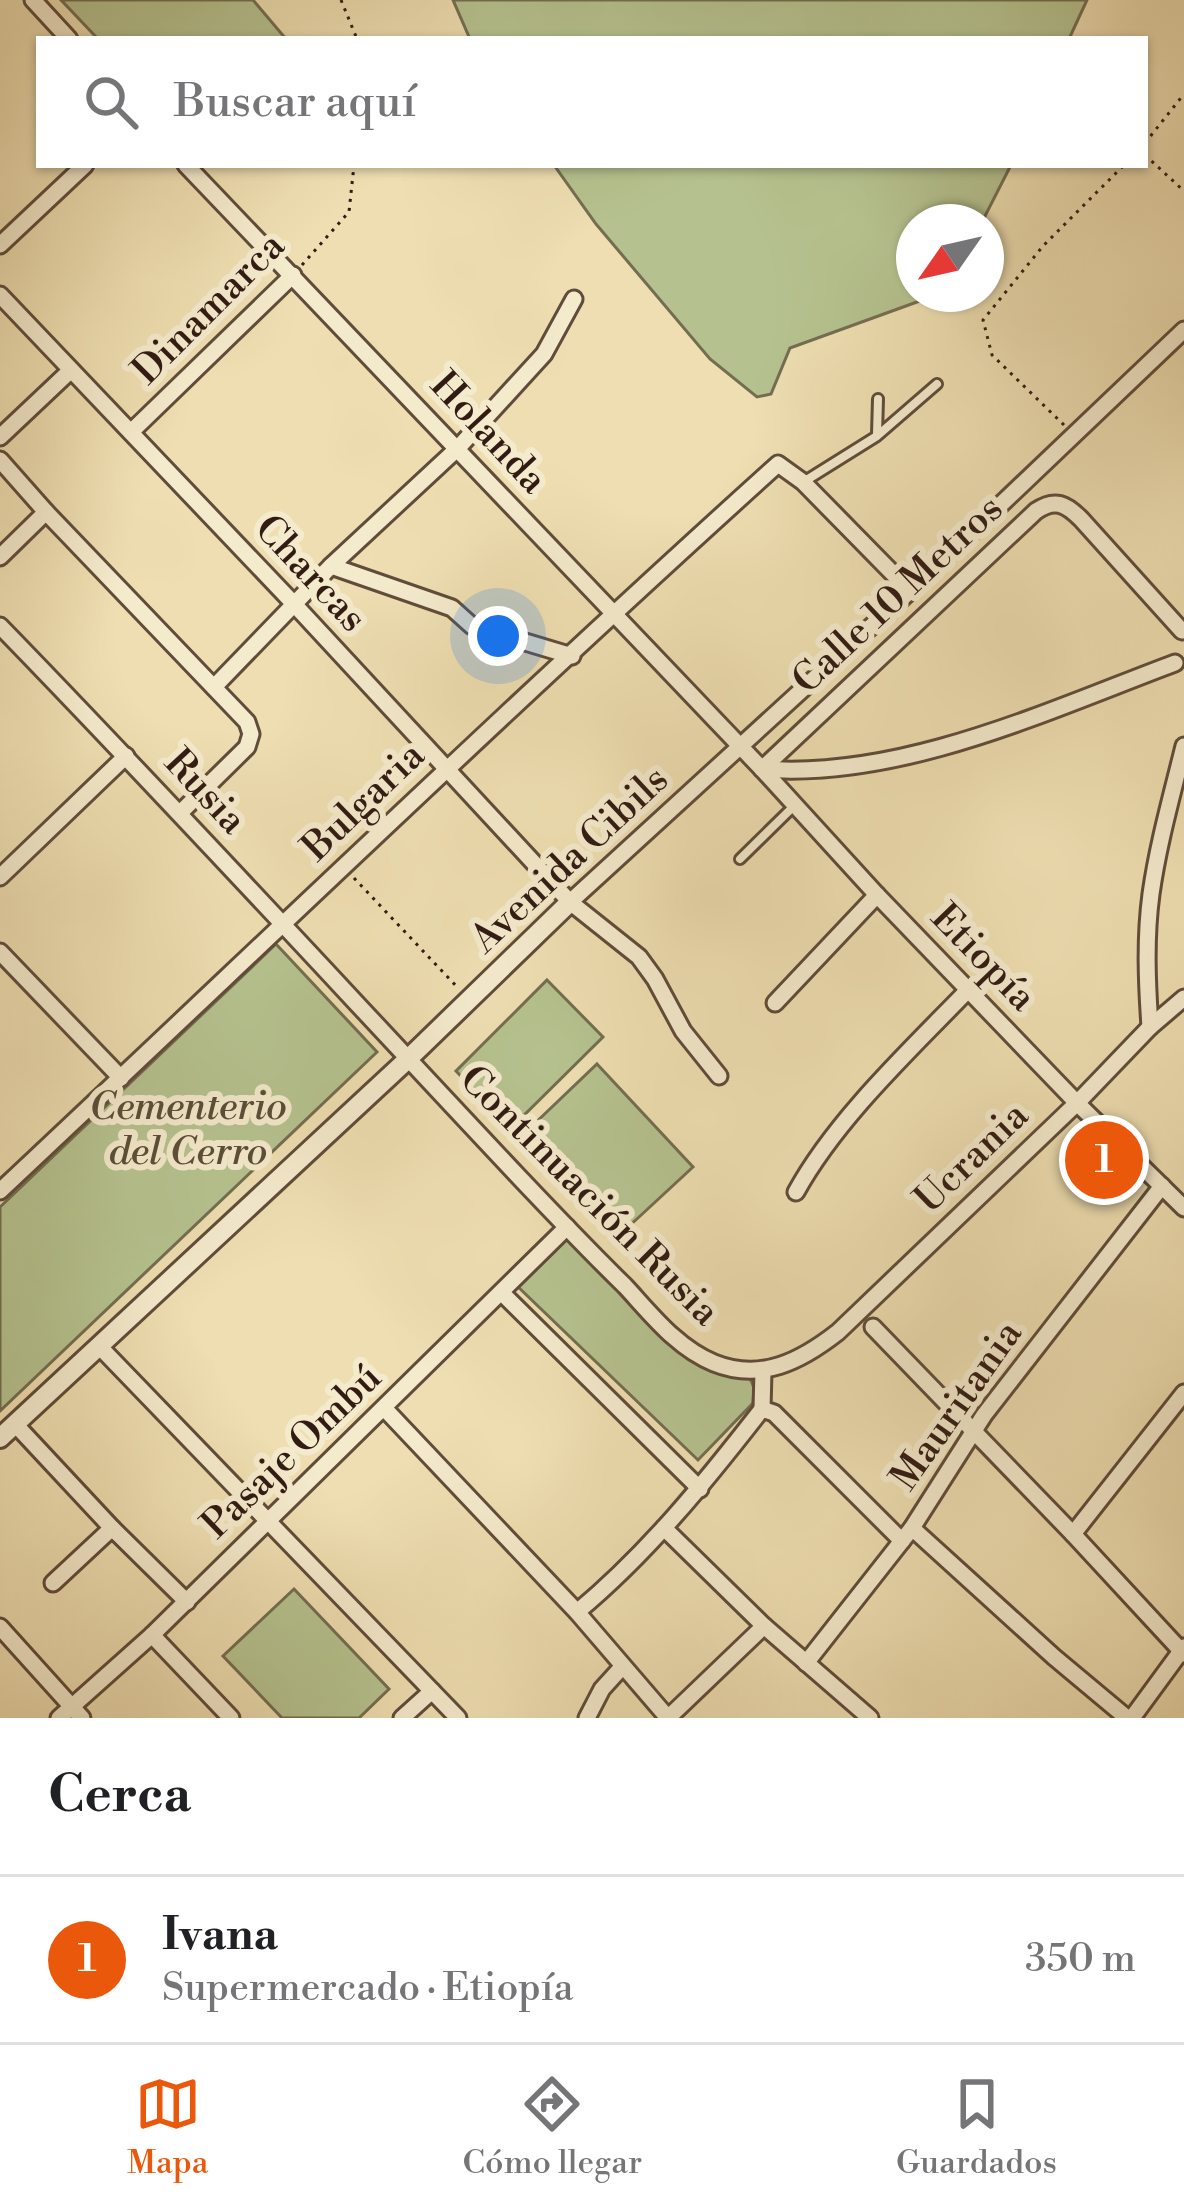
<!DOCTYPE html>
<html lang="es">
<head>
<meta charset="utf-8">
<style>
	body { margin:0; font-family:"Libre Bodoni",serif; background:#f2f2f2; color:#202124 }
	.compass { position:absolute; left:896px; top:204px; width:108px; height:108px; border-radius:50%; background:#fff; box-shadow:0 3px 9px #0004; rotate:236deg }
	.you { position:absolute; left:498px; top:636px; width:42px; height:42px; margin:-30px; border:9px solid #fff; border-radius:50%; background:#1a73e8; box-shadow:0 0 0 18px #1a73e833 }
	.badge { display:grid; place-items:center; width:78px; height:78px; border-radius:50%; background:#ea580c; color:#fff; font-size:39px; font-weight:700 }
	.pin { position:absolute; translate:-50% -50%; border:6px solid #fff; box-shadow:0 3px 12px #0006 }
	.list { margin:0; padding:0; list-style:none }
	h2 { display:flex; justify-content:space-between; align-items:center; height:156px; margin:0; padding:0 48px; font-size:51px }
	h2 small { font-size:39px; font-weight:400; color:#757577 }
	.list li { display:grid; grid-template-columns:78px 1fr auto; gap:36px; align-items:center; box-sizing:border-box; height:168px; padding:0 48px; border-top:3px solid #e0e0e0 }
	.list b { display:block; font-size:45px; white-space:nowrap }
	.list p { margin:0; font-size:39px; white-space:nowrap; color:#757577 }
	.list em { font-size:39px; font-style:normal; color:#757577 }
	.icon { flex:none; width:66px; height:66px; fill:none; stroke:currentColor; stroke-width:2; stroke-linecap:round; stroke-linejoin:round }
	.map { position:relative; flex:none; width:1184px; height:1718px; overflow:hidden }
	.search { position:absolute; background:#fff; box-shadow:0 3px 9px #0004; left:36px; right:36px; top:36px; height:132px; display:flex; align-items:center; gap:30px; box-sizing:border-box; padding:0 42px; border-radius:0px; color:#757577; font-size:45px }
	.sheet { height:324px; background:#fff }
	nav { display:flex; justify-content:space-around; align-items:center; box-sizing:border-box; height:168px; border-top:3px solid #e0e0e0; background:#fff; font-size:33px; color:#757577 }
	nav a { display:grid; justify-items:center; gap:6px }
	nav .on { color:#ea580c }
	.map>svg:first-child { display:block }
</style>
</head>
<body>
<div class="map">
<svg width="1184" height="1718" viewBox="0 0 1184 1718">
	<rect width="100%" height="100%" fill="#eedeb1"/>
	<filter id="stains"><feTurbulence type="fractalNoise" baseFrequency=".00167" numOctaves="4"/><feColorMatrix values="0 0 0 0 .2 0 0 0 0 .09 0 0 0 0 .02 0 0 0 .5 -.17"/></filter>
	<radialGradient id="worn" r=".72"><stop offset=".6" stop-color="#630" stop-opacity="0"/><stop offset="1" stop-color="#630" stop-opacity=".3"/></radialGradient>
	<g fill="#b5c28f" stroke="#736e51" stroke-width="3">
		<path d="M61,0H253L286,39H98Z"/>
		<path d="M453,0H1087L1069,39H470Z"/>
		<path d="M554,165H1011L982,222H914V294H939L790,348L771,394L757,397L710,359L596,224Z"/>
		<path d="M276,944L377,1052L0,1411V1207Z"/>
		<path d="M547,980L603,1037L511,1128L456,1071Z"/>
		<path d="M597,1064L693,1167L625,1230L530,1128Z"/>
		<path d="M564,1232L665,1339L748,1373L754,1388L753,1403L698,1460L513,1282Z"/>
		<path d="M294,1589L389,1689L359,1718H282L223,1656Z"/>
	</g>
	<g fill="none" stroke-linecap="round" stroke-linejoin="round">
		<g stroke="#604c3a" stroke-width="14">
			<g id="service">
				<path d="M877,434L878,399"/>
				<path d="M805,481L877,436L937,384"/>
				<path d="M740,859L794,806"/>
			</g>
		</g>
		<g stroke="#604c3a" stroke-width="21">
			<g id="minor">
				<path d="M33,0L69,39"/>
				<path d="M186,165L762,769L877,895L1077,1103L1184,1208"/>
				<path d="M0,245L85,165"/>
				<path d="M0,295L294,604L570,902L639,957L655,979L683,1031L719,1076"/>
				<path d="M131,432L293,275"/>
				<path d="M0,437L71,370"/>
				<path d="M0,460L46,512L247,722L251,734L247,747L181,812"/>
				<path d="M0,557L46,512"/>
				<path d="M331,566L452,608L472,626L572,656"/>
				<path d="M0,626C175,806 345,992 517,1175C553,1213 588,1250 625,1286C651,1314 677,1348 714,1363C761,1382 801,1361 838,1332L1077,1103L1150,1027L1184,998"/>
				<path d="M214,687L331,566L458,448L544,354L574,299"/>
				<path d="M762,769L1036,511C1055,498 1066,504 1081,519L1182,631"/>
				<path d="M762,769C900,780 1047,711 1175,663"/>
				<path d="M0,877L126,756"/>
				<path d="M570,902L910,591L1184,330"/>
				<path d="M0,952L121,1078"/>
				<path d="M775,1003L877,895"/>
				<path d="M1150,1027C1147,983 1145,939 1151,894C1158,844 1172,795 1184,746"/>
				<path d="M0,1191C259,948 514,702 778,464L803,482L910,591"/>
				<path d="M796,1192C836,1119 910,1050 968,990"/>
				<path d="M502,1293L700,1489"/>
				<path d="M873,1327L1073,1534L1184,1654"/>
				<path d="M99,1346L458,1718"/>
				<path d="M384,1408L577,1612L668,1718L764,1626"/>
				<path d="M762,1409L774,1413L902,1541"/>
				<path d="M762,1409L763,1371"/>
				<path d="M15,1424L112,1528L187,1602"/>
				<path d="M664,1528L764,1626L870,1718"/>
				<path d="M912,1528L1054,1657L1127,1718"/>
				<path d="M1073,1534L1184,1393"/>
				<path d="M53,1583L112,1528"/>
				<path d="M577,1612C648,1553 706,1481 762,1409"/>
				<path d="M0,1627L82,1718"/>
				<path d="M152,1635L231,1718"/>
				<path d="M806,1663L912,1528L984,1415L1162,1186"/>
				<path d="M59,1718L152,1635L567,1227"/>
				<path d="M402,1718L432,1691"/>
				<path d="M587,1718L602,1689L622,1667"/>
				<path d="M1132,1718L1184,1647"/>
			</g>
		</g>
		<g stroke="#604c3a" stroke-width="24">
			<path id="tertiary" d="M0,1438L408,1059L570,902"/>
		</g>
		<g stroke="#311b13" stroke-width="3" stroke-dasharray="3 6" stroke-linecap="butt">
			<path d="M341,0L357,39"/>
			<path d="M1145,143L1184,94"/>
			<path d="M1145,155L1184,191"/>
			<path d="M302,265L349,212L354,165"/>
			<path d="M1064,425L992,355L983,320L1043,246L1124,165"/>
			<path d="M354,878L459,989"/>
		</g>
		<use href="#service" stroke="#f4eacc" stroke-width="8"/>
		<use href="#minor" stroke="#f4eacc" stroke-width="15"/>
		<use href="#tertiary" stroke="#f4eacc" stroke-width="18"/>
	</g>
	<g text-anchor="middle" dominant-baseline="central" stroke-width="12" stroke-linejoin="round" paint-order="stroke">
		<g font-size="39" fill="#311b13" stroke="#f4eacc">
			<text transform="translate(209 309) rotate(-45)">Dinamarca</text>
			<text transform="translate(488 433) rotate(47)">Holanda</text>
			<text transform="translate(310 574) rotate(47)">Charcas</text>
			<text transform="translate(898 595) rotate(-43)">Calle 10 Metros</text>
			<text transform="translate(205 792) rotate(47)">Rusia</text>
			<text transform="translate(364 802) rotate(-44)">Bulgaria</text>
			<text transform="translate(570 860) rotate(-43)">Avenida Cibils</text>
			<text transform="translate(983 958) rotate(46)">Etiopía</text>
			<text transform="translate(972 1158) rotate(-44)">Ucrania</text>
			<text transform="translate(589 1196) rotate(45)">Continuación Rusia</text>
			<text transform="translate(957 1406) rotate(-55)">Mauritania</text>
			<text transform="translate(292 1452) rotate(-44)">Pasaje Ombú</text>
		</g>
		<g font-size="39" font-style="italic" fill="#594d38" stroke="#f4eacc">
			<text x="188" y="1107">Cementerio<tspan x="188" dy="45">del Cerro</tspan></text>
		</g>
	</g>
	<rect width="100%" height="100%" filter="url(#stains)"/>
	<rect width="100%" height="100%" fill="url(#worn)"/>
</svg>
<svg class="compass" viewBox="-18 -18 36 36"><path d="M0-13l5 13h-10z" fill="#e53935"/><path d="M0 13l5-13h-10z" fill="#757577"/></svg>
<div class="you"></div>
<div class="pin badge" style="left:1104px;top:1160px">1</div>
<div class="search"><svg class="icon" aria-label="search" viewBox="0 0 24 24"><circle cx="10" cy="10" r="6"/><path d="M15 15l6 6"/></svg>Buscar aquí</div>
</div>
<section class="sheet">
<h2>Cerca<small></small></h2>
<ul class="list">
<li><span class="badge">1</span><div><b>Ivana</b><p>Supermercado · Etiopía</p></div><em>350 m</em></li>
</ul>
</section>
<nav>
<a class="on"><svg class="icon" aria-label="map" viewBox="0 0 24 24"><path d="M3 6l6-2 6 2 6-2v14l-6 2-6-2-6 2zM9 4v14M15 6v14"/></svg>Mapa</a>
<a><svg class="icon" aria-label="directions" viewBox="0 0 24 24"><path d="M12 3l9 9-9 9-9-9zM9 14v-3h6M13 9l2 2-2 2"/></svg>Cómo llegar</a>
<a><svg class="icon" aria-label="saved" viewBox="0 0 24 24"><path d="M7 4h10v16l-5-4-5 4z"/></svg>Guardados</a>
</nav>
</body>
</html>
